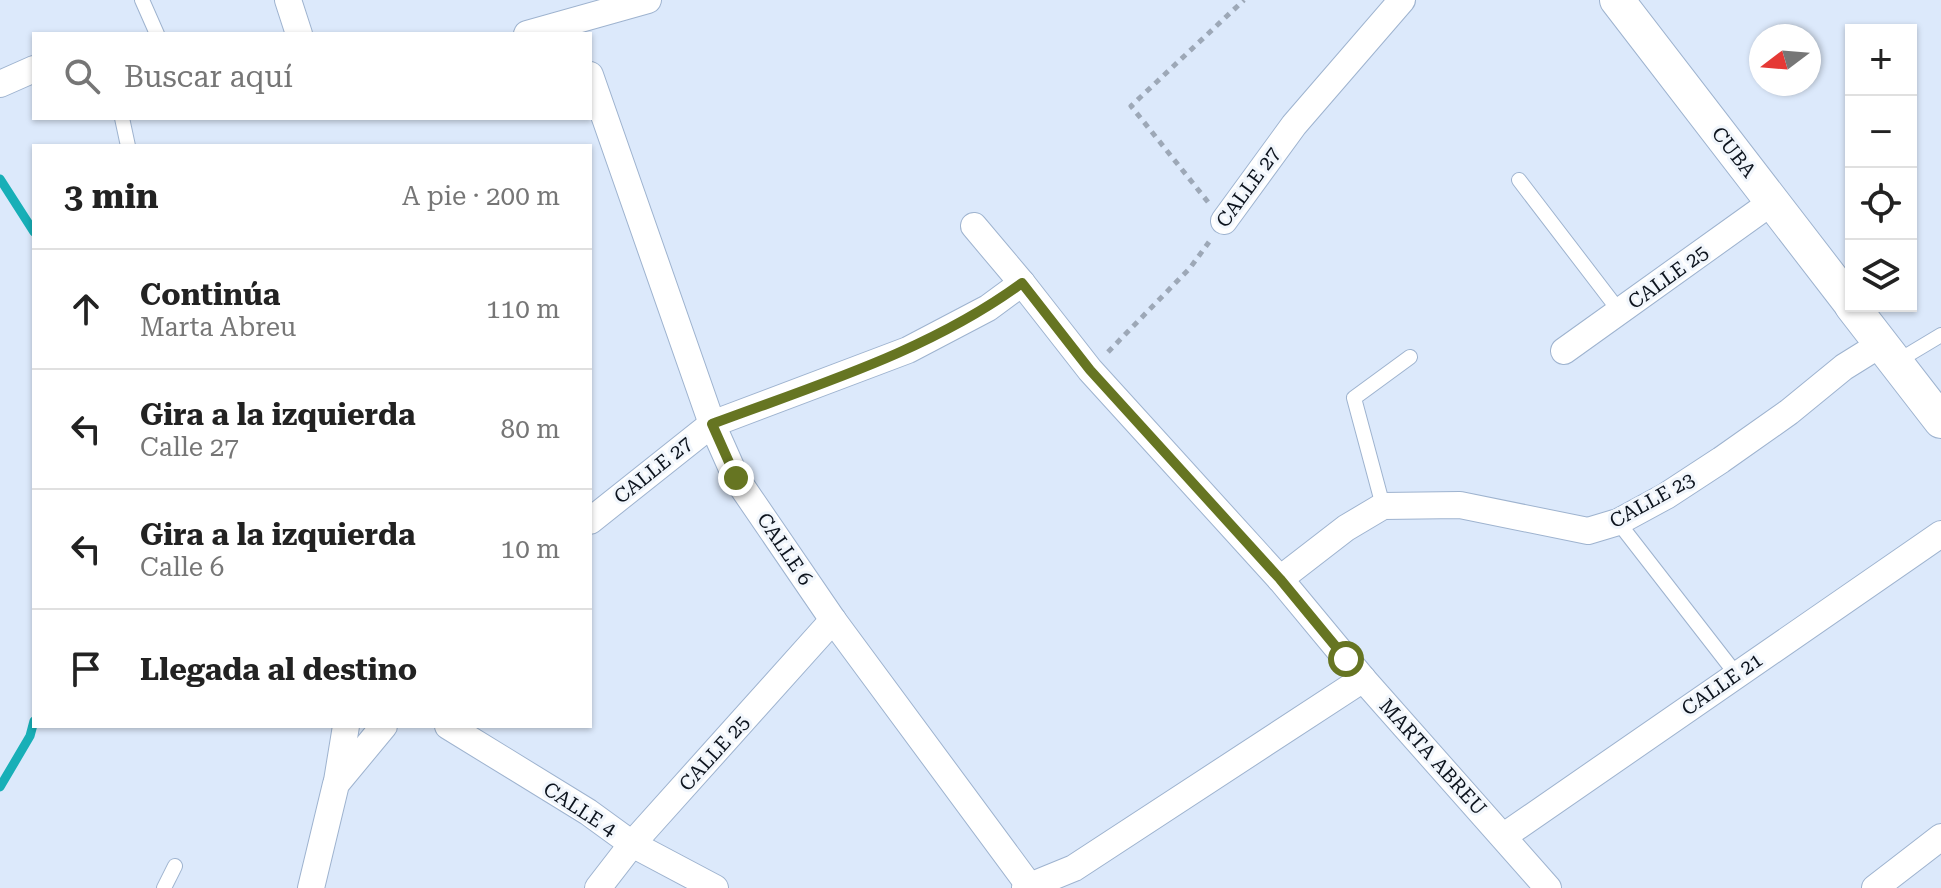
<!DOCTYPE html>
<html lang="es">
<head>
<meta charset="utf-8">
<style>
	body { margin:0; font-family:"Roboto Serif",serif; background:#f2f2f2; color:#222 }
	.controls { position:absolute; right:24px; top:24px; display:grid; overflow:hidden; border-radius:0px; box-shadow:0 2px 6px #0004 }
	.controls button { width:72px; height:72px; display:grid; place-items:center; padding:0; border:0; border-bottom:2px solid #e0e0e0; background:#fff; color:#222; font:40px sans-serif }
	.compass { position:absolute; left:1749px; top:24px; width:72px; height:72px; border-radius:50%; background:#fff; box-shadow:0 2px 6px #0004; rotate:254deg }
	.stop { position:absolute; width:24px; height:24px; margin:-18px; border:6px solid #667522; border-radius:50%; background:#fff }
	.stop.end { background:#667522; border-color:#fff; box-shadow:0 2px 8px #0008 }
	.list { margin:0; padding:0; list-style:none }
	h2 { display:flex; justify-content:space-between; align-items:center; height:104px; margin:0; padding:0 32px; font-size:34px }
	h2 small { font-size:26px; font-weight:400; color:#767676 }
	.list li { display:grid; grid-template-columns:52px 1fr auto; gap:24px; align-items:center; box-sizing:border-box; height:120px; padding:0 32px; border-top:2px solid #e0e0e0 }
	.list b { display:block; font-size:30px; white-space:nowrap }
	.list p { margin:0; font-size:26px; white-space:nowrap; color:#767676 }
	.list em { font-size:26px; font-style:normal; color:#767676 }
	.icon { flex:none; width:44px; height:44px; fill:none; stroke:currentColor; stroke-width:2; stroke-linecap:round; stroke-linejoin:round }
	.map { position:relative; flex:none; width:1941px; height:888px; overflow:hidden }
	.search { position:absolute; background:#fff; box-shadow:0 2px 6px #0004; left:32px; top:32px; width:560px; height:88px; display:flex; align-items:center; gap:20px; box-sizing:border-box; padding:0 28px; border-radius:0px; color:#767676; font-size:30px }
	.panel { position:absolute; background:#fff; box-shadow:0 2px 6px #0004; left:32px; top:144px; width:560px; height:584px; border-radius:0px }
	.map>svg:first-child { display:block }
</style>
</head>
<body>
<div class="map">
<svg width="1941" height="888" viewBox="0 0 1941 888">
	<rect width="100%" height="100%" fill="#dce9fb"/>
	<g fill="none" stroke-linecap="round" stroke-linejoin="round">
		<g stroke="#18afb7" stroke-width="9">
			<path d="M0,179L34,232"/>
			<path d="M0,787L30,736L34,721"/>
		</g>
		<g stroke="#9eb3cf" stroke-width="16">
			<g id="service">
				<path d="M142,0L157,34"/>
				<path d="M122,118L128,146"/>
				<path d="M1519,180L1620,312"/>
				<path d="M1896,362L1941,335"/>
				<path d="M1383,506L1354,398L1410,357"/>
				<path d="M1618,522L1736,674"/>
				<path d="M164,888L175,866"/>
			</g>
		</g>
		<g stroke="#9eb3cf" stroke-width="28">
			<g id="minor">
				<path d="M288,0L299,34"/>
				<path d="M527,34L648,0"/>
				<path d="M590,75L712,424L736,478L833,620L1031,888"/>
				<path d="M0,84L34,69"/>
				<path d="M1224,221L1294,125L1402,0"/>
				<path d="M974,226L1022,283L1090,370L1280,579L1363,679L1548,888"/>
				<path d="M1564,351L1772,202"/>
				<path d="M590,521L712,424L908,350L988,308L1022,283"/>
				<path d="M1280,579L1346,528L1383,506L1460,505L1588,531L1618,522L1666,496L1721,460L1789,412L1844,367L1881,344"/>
				<path d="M448,726L588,812L632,844L715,888"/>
				<path d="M337,781L346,726"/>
				<path d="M1504,836L1941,534"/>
				<path d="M311,888L336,784L384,726"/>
				<path d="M598,888L632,844L833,620"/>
				<path d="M1025,888L1074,868L1363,679"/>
				<path d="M1875,888L1941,837"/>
			</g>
		</g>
		<g stroke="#9eb3cf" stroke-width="36">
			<g id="tertiary">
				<path d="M1617,0L1851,304"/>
				<path d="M1852,306L1941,421"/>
			</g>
		</g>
		<g stroke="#9da8b7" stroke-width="5" stroke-dasharray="6 6" stroke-linecap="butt">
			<path d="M1208,202L1131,106L1244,0"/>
			<path d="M1108,352L1190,268L1209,242"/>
		</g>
		<use href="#service" stroke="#fff" stroke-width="14"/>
		<use href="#minor" stroke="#fff" stroke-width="26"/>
		<use href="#tertiary" stroke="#fff" stroke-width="34"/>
	</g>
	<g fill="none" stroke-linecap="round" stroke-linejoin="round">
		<path stroke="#667522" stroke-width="10" d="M736,478L712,424C819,384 929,351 1022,283L1090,370L1280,579L1346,659"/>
	</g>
	<g text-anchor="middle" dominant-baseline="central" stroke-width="6" stroke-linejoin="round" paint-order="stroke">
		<g font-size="20" fill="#0d141e" stroke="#f1f6fc">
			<text transform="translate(1734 152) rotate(52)">CUBA</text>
			<text transform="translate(1248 187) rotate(-54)">CALLE 27</text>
			<text transform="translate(1668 277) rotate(-36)">CALLE 25</text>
			<text transform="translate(653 470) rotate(-39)">CALLE 27</text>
			<text transform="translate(1652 500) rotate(-29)">CALLE 23</text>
			<text transform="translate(785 549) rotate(56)">CALLE 6</text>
			<text transform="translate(1722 684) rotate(-35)">CALLE 21</text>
			<text transform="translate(714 753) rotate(-48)">CALLE 25</text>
			<text transform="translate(1433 757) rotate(48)">MARTA ABREU</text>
			<text transform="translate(580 809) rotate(33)">CALLE 4</text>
		</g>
	</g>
</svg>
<div class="controls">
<button>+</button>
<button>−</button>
<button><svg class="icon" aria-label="locate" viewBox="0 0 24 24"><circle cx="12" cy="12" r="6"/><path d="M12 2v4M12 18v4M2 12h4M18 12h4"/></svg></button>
<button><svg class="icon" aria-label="layers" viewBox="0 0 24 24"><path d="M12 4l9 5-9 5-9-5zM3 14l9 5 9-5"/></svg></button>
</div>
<svg class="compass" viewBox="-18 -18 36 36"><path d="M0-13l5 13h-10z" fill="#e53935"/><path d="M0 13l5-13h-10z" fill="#767676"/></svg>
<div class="stop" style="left:1346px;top:659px"></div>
<div class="stop end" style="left:736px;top:478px"></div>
<div class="search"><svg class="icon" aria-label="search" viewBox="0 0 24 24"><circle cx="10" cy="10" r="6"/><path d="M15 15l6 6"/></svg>Buscar aquí</div>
<section class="panel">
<h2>3 min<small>A pie · 200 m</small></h2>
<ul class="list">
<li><svg class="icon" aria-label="ahead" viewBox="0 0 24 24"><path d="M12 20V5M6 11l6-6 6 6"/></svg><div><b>Continúa</b><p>Marta Abreu</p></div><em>110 m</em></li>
<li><svg class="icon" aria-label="left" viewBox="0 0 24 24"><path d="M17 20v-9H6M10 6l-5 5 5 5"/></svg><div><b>Gira a la izquierda</b><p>Calle 27</p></div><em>80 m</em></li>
<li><svg class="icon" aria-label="left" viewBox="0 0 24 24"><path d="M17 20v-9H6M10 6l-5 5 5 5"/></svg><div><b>Gira a la izquierda</b><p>Calle 6</p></div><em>10 m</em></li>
<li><svg class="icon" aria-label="arrive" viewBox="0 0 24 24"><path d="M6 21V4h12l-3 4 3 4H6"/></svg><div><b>Llegada al destino</b></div></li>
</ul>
</section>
</div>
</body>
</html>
